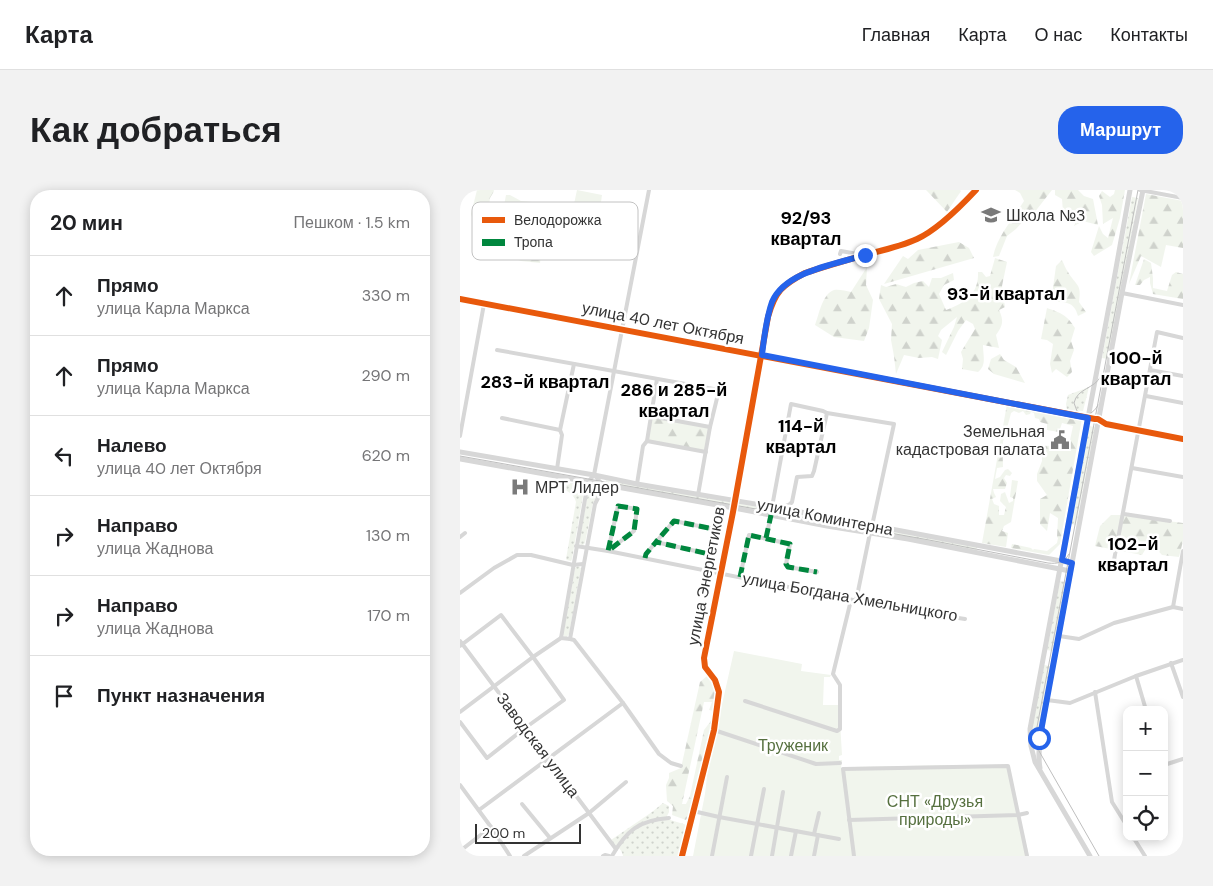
<!DOCTYPE html>
<html lang="ru">
<head>
<meta charset="utf-8">
<style>
	body { margin:0; font-family:"DM Sans",sans-serif; background:#f2f2f2; color:#202124 }
	.controls { position:absolute; right:15px; bottom:15px; display:grid; overflow:hidden; border-radius:10px; box-shadow:0 2px 12px #0003 }
	.controls button { width:45px; height:45px; display:grid; place-items:center; padding:0; border:0; border-bottom:1px solid #e0e0e0; background:#fff; color:#202124; font:25px sans-serif }
	.scale { position:absolute; left:15px; bottom:12px; width:106px; box-sizing:border-box; padding-left:5px; border:2px solid #333; border-top:0; font-size:14px; line-height:18px; white-space:nowrap; color:#333; -webkit-text-stroke:4px #fff; paint-order:stroke }
	.stop { position:absolute; width:15px; height:15px; margin:-11px; border:4px solid #2563eb; border-radius:50%; background:#fff }
	.stop.end { background:#2563eb; border-color:#fff; box-shadow:0 1px 5px #0008 }
	.list { margin:0; padding:0; list-style:none }
	h2 { display:flex; justify-content:space-between; align-items:center; height:65px; margin:0; padding:0 20px; font-size:21px }
	h2 small { font-size:16px; font-weight:400; color:#757577 }
	.list li { display:grid; grid-template-columns:32px 1fr auto; gap:15px; align-items:center; box-sizing:border-box; height:80px; padding:0 20px; border-top:1px solid #e0e0e0 }
	.list b { display:block; font-size:19px; white-space:nowrap }
	.list p { margin:0; font-size:16px; white-space:nowrap; color:#757577 }
	.list em { font-size:16px; font-style:normal; color:#757577 }
	.icon { flex:none; width:28px; height:28px; fill:none; stroke:currentColor; stroke-width:2; stroke-linecap:round; stroke-linejoin:round }
	.map { position:relative; flex:none; width:723px; height:666px; overflow:hidden; border-radius:20px }
	header { display:flex; align-items:center; gap:30px; box-sizing:border-box; height:70px; padding:0 25px; background:#fff; border-bottom:1px solid #e0e0e0 }
	header strong { font-size:24px }
	nav { display:flex; gap:28px; margin-inline-start:auto; font-size:18px }
	.intro { display:flex; align-items:center; justify-content:space-between; box-sizing:border-box; height:120px; padding:0 30px }
	h1 { margin:0; font-size:35px }
	.button { padding:12px 22px; border-radius:20px; background:#2563eb; color:#fff; font-size:18px; font-weight:700 }
	main { display:flex; gap:30px; padding:0 30px }
	aside { flex:1; background:#fff; border-radius:20px; box-shadow:0 2px 12px #0003 }
	.map>svg:first-child { display:block }
</style>
</head>
<body>
<header>
<strong>Карта</strong>
<nav><a>Главная</a><a>Карта</a><a>О нас</a><a>Контакты</a></nav>
</header>
<div class="intro"><h1>Как добраться</h1><a class="button">Маршрут</a></div>
<main>
<aside>
<h2>20 мин<small>Пешком · 1.5 km</small></h2>
<ul class="list">
<li><svg class="icon" aria-label="ahead" viewBox="0 0 24 24"><path d="M12 20V5M6 11l6-6 6 6"/></svg><div><b>Прямо</b><p>улица Карла Маркса</p></div><em>330 m</em></li>
<li><svg class="icon" aria-label="ahead" viewBox="0 0 24 24"><path d="M12 20V5M6 11l6-6 6 6"/></svg><div><b>Прямо</b><p>улица Карла Маркса</p></div><em>290 m</em></li>
<li><svg class="icon" aria-label="left" viewBox="0 0 24 24"><path d="M17 20v-9H6M10 6l-5 5 5 5"/></svg><div><b>Налево</b><p>улица 40 лет Октября</p></div><em>620 m</em></li>
<li><svg class="icon" aria-label="right" viewBox="0 0 24 24"><path d="M7 20v-9h11M14 6l5 5-5 5"/></svg><div><b>Направо</b><p>улица Жаднова</p></div><em>130 m</em></li>
<li><svg class="icon" aria-label="right" viewBox="0 0 24 24"><path d="M7 20v-9h11M14 6l5 5-5 5"/></svg><div><b>Направо</b><p>улица Жаднова</p></div><em>170 m</em></li>
<li><svg class="icon" aria-label="arrive" viewBox="0 0 24 24"><path d="M6 21V4h12l-3 4 3 4H6"/></svg><div><b>Пункт назначения</b></div></li>
</ul>
</aside>
<div class="map">
<svg width="723" height="666" viewBox="0 0 723 666">
	<defs>
		<pattern id="grass-dots" width="8" height="8" patternUnits="userSpaceOnUse" patternTransform="scale(1.25)"><rect width="8" height="8" fill="#f1f5ed"/><path d="M2 2h.1M6 6h.1" fill="none" stroke="#cfd2cc" stroke-width="1.8" stroke-linecap="round"/></pattern>
		<pattern id="forest-firs" width="22" height="20" patternUnits="userSpaceOnUse" patternTransform="scale(1.25)"><rect width="22" height="20" fill="#f1f5ed"/><path d="M5 1l3.5 6h-7zM16 11l3.5 6h-7z" fill="#cfd2cc"/></pattern>
	</defs>
	<rect width="100%" height="100%" fill="#fff"/>
	<g fill="url(#grass-dots)">
		<path d="M672,7L678,8L648,169L642,168Z"/>
		<path d="M629,197L623,221L607,220L606,214L608,205Z"/>
		<path d="M629,236L635,237L616,335L610,334Z"/>
		<path d="M146,290L272,312L271,316L145,294Z"/>
		<path d="M100,291L120,295L124,300L112,369L111,371L107,370L106,369L116,312C114,303 104,299 96,296L95,294Z"/>
		<path d="M135,300L139,301L137,306L133,313L125,353L122,356L119,352L128,303L134,304Z"/>
		<path d="M277,313L364,329V333L276,317Z"/>
		<path d="M373,331L517,357L516,361L372,335Z"/>
		<path d="M118,376L121,378L109,444L106,448L103,445L115,378Z"/>
		<path d="M600,391L606,392L593,461L587,460Z"/>
		<path d="M584,475L590,476L577,548H574L572,547L571,544Z"/>
		<path d="M203,613L209,616V622L207,626V629L227,635L219,666H163C162,658 155,656 151,650L192,622Z"/>
	</g>
	<g fill="url(#forest-firs)">
		<path d="M17,0H34L33,3L30,8L25,48L22,49L19,48L20,36L13,30L11,24Z"/>
		<path d="M466,0H500L501,1L487,22Z"/>
		<path d="M555,0H592L574,23L566,28L556,39L547,46L539,66L533,67C537,46 553,29 564,11L560,3Z"/>
		<path d="M595,0H618L624,6L633,9L638,35L623,31L614,36L617,29L611,23L603,22L602,9L595,5Z"/>
		<path d="M655,0H665L660,28L652,55L634,66L631,62L639,36L643,44L648,48L653,28L643,34L642,15L639,6L642,1L650,7L654,4Z"/>
		<path d="M686,4L723,11V58L706,55L701,77L681,66L669,94Z"/>
		<path d="M46,5H50L61,11L72,12L67,21L51,20L49,33L81,37L87,12L100,17L94,60L82,59L80,73L61,71L49,67L51,57L38,47Z"/>
		<path d="M499,52L509,58L514,68L424,94L443,66L448,69L458,60Z"/>
		<path d="M535,68L547,72L542,96L545,117L539,120C544,131 543,135 536,145L539,158L523,155C523,166 527,175 518,182L502,179L503,169L501,162L515,139L513,134L506,130L498,141L486,165L482,162L494,137L497,127L481,140L478,146L482,150L478,169L472,167L459,168L444,165L436,184L434,166L431,150L432,134L419,109L421,95L426,97L436,94L446,97L454,93L463,91L469,97L472,88H481L493,83L494,90L484,95L479,104L486,120C505,113 519,104 518,82H522L526,87L530,86Z"/>
		<path d="M684,69L691,73L693,88V98L707,101L712,85L716,82L723,84V109L693,104L690,93V87L684,90L680,95H675Z"/>
		<path d="M602,70C604,74 605,78 608,82C616,96 622,93 619,112L626,122L618,126C614,111 605,112 591,112L596,76Z"/>
		<path d="M407,77L406,95L413,110L409,138L404,151L374,147L355,135C359,125 362,104 374,100C379,99 386,101 391,102Z"/>
		<path d="M587,118C601,123 607,125 615,138L611,151L614,160L610,171L612,182L607,187L596,179L592,183L590,174L593,154L587,150L581,149Z"/>
		<path d="M540,164L544,170L556,177L565,193L534,184L528,179L531,169Z"/>
		<path d="M547,214L622,228L600,354L589,365L551,358L552,354L571,358L573,360L574,359L587,361L597,353L598,348L597,347L598,328L590,323L587,341L580,334V309L587,305L577,291V284L582,271V256L609,255L613,236L602,233L599,242L587,240V234L580,232L579,229L575,228L574,223L571,222L570,224L566,225L563,221L559,223L554,221L551,223C549,233 545,242 543,252C542,260 543,269 543,277L537,278L535,289L540,287L545,280L548,279L552,283L550,286L546,285L544,288L547,293L545,299H533L534,303L536,307L532,309L534,314L539,316V325H544L546,317L540,311L541,304L545,302L549,313L553,311V308L550,307L552,290L558,291L551,332L544,336L542,341L548,343L546,357L522,353Z"/>
		<path d="M191,226L250,237L246,262L187,251Z"/>
		<path d="M651,325H662L723,333V351L719,367L702,365L693,355H688L682,365L635,356L640,336Z"/>
		<path d="M247,486L253,491L257,506L255,521L249,520L252,512H244L222,614H226L230,606L244,540L253,528L235,605L229,624L226,630L212,625L213,616L207,611L206,595L209,588V583L221,578L240,492Z"/>
	</g>
	<g fill="#f1f5ed">
		<path d="M117,0L142,5L140,19L114,14Z"/>
		<path d="M274,461L342,474L341,481L371,485L370,487H364L363,515H379L382,565L379,566V570H382L381,578L393,577L492,575L548,576L569,666H233L245,604L248,577Z"/>
	</g>
	<g fill="none" stroke-linecap="round" stroke-linejoin="round">
		<g stroke="#d7d7d7" stroke-width="4">
			<path d="M680,0L723,8"/>
			<path d="M380,64L381,61L403,65"/>
			<path d="M662,103L723,115"/>
			<path d="M0,109L635,229H638L646,234L723,249"/>
			<path d="M37,160L259,200L250,237L238,305"/>
			<path d="M690,180L723,186"/>
			<path d="M686,206L723,213"/>
			<path d="M190,226L250,237"/>
			<path d="M42,228L100,240"/>
			<path d="M0,246L24,114"/>
			<path d="M187,251L246,262"/>
			<path d="M672,278L723,287"/>
			<path d="M97,279L102,245L100,240L114,174"/>
			<path d="M134,285L189,0"/>
			<path d="M177,294L183,256L187,251L197,189"/>
			<path d="M313,314C320,315 327,319 332,312L337,287L352,286L354,281L367,223"/>
			<path d="M158,316L177,319L174,341L148,361Z"/>
			<path d="M312,317L331,214L363,221L367,223L434,234L412,336"/>
			<path d="M664,324L710,331"/>
			<path d="M0,347L5,343"/>
			<path d="M306,348L311,325"/>
			<path d="M116,356L148,361L433,418L505,429"/>
			<path d="M185,368L186,364L196,352L249,364L254,339L214,331L196,352"/>
			<path d="M654,370L697,142L723,148"/>
			<path d="M280,387L289,345L330,354L326,374L328,377L357,382"/>
			<path d="M0,403L34,378L57,365H71L113,375L123,374"/>
			<path d="M396,411L410,343"/>
			<path d="M713,417L723,361"/>
			<path d="M599,446L619,449L654,433L713,417L723,419"/>
			<path d="M101,448L110,449L114,450L163,513L199,564L211,573L221,576"/>
			<path d="M101,448L128,292L134,285"/>
			<path d="M110,449L135,314L141,302L143,295L135,286"/>
			<path d="M0,451L156,659"/>
			<path d="M0,456L41,425L73,467L104,510L65,538L27,568L0,532"/>
			<path d="M711,473L723,507"/>
			<path d="M676,486L686,520"/>
			<path d="M635,502L652,612L667,636"/>
			<path d="M587,510L610,513L676,486L723,470"/>
			<path d="M285,511L377,541L380,539V495L373,484L391,410"/>
			<path d="M0,522L73,467L101,448"/>
			<path d="M254,540L356,574L380,573"/>
			<path d="M704,575L723,569"/>
			<path d="M0,595L31,637L50,666"/>
			<path d="M62,614L90,648"/>
			<path d="M19,620L163,513"/>
			<path d="M233,621L259,627L379,649"/>
			<path d="M389,630L558,625L567,623"/>
			<path d="M354,644L359,623"/>
			<path d="M673,647L685,666"/>
			<path d="M0,661L31,637"/>
			<path d="M64,666L129,623L166,592"/>
			<path d="M143,666L145,665L149,666"/>
			<path d="M152,666C166,641 179,630 209,628"/>
			<path d="M222,666L254,540L259,502L255,490L245,477L244,468L273,322L308,127C315,102 322,95 345,83C366,76 387,70 408,64C424,60 442,56 457,49C477,40 501,16 516,0"/>
			<path d="M252,666L267,587"/>
			<path d="M291,666L304,599"/>
			<path d="M312,666L323,602"/>
			<path d="M331,666L336,641"/>
			<path d="M354,666L358,645"/>
			<path d="M394,666L383,579L548,576L567,666"/>
		</g>
		<g stroke="#d7d7d7" stroke-width="5">
			<path d="M0,262L134,285L177,294L330,320L612,373"/>
			<path d="M0,269L274,318L367,336L448,349L610,381"/>
			<path d="M580,578C577,562 581,546 583,530L662,103L683,0"/>
			<path d="M630,666L575,572L571,556L570,539L628,228L653,95L670,0"/>
		</g>
		<g stroke="#bebebe" stroke-width="1">
			<path d="M638,215C635,221 630,225 623,225L617,221L614,213C617,198 635,199 641,186"/>
			<path d="M0,266L469,350L588,373C597,374 604,373 609,364"/>
			<path d="M639,666L579,561C576,554 576,546 577,537L678,0"/>
		</g>
		<g stroke="#00873e" stroke-width="5" stroke-dasharray="10 5" stroke-linecap="butt">
			<path d="M158,316L177,319L174,341L148,361Z"/>
			<path d="M306,348L311,325"/>
			<path d="M185,368L186,364L196,352L249,364L254,339L214,331L196,352"/>
			<path d="M280,387L289,345L330,354L326,374L328,377L357,382"/>
		</g>
		<g stroke="#fff" stroke-width="9">
			<g id="cycleway">
				<path d="M0,109L635,229H638L646,234L723,249"/>
				<path d="M222,666L254,540L259,502L255,490L245,477L244,468L273,322L308,127C315,102 322,95 345,83C366,76 387,70 408,64C424,60 442,56 457,49C477,40 501,16 516,0"/>
			</g>
		</g>
		<use href="#cycleway" stroke="#e8590c" stroke-width="6"/>
	</g>
	<g fill="none" stroke-linecap="round" stroke-linejoin="round">
		<path stroke="#2563eb" stroke-width="6" d="M405,65C377,74 325,81 312,112C306,129 304,148 302,165L628,228L602,370L612,373L581,541L579,548"/>
	</g>
	<defs>
		<g id="school-bare" transform="scale(1.5)"><path d="M0-5L7-2L0 1L-7-2ZM-4 1L0 2.5L4 1V4Q0 6-4 4Z" fill="#7a7a7a" stroke="#fff" stroke-width="2.5" paint-order="stroke"/></g>
		<g id="civic-bare" transform="scale(1.5)"><path d="M-.6-6.5H3V-4.5H.6V-3L4-1V1h2V6H-6V1h2V-1L-.6-3ZM-1.2 2.5V6h2.4V2.5Z" fill="#7a7a7a" stroke="#fff" stroke-width="2.5" paint-order="stroke"/></g>
		<g id="hospital-bare" transform="scale(1.5)"><path d="M-5-5h3v3.5h4V-5h3V5h-3V1.5h-4V5h-3Z" fill="#7a7a7a" stroke="#fff" stroke-width="2.5" paint-order="stroke"/></g>
	</defs>
	<g fill-rule="evenodd">
		<use href="#school-bare" x="531" y="25"/>
		<use href="#civic-bare" x="600" y="250"/>
		<use href="#hospital-bare" x="60" y="297"/>
	</g>
	<g text-anchor="middle" dominant-baseline="central" stroke-width="5" stroke-linejoin="round" paint-order="stroke">
		<g font-size="16" fill="#333" stroke="#fff" text-anchor="start">
			<text x="546" y="25">Школа №3</text>
			<text x="585" y="241" text-anchor="end">Земельная<tspan x="585" dy="18">кадастровая палата</tspan></text>
			<text x="75" y="297">МРТ Лидер</text>
		</g>
		<g font-size="16" fill="#333" stroke="#fff">
			<text transform="translate(203 133) rotate(11)">улица 40 лет Октября</text>
			<text transform="translate(365 327) rotate(11)">улица Коминтерна</text>
			<text transform="translate(246 386) rotate(-79)">улица Энергетиков</text>
			<text transform="translate(390 407) rotate(10)">улица Богдана Хмельницкого</text>
			<text transform="translate(78 555) rotate(53)">Заводская улица</text>
		</g>
		<g font-size="16" fill="#56703f" stroke="#fff">
			<text x="333" y="555">Труженик</text>
			<text x="475" y="611">СНТ «Друзья<tspan x="475" dy="18">природы»</tspan></text>
		</g>
		<g font-size="18" font-weight="bold" fill="#000" stroke="#fff">
			<text x="346" y="28">92/93<tspan x="346" dy="21">квартал</tspan></text>
			<text x="546" y="104">93-й квартал</text>
			<text x="676" y="168">100-й<tspan x="676" dy="21">квартал</tspan></text>
			<text x="85" y="192">283-й квартал</text>
			<text x="214" y="200">286 и 285-й<tspan x="214" dy="21">квартал</tspan></text>
			<text x="341" y="236">114-й<tspan x="341" dy="21">квартал</tspan></text>
			<text x="673" y="354">102-й<tspan x="673" dy="21">квартал</tspan></text>
		</g>
	</g>
	<rect x="12" y="12" width="166" height="58" rx="8" fill="#fff" stroke="#c2c2c2" stroke-width="1"/>
	<rect x="22" y="27" width="23" height="6" fill="#e8590c"/>
	<rect x="22" y="49" width="23" height="7" fill="#00873e"/>
	<g font-size="14" fill="#333">
		<text x="54" y="35">Велодорожка</text>
		<text x="54" y="57">Тропа</text>
	</g>
</svg>
<div class="controls">
<button>+</button>
<button>−</button>
<button><svg class="icon" aria-label="locate" viewBox="0 0 24 24"><circle cx="12" cy="12" r="6"/><path d="M12 2v4M12 18v4M2 12h4M18 12h4"/></svg></button>
</div>
<div class="scale">200 m</div>
<div class="stop" style="left:579px;top:548px"></div>
<div class="stop end" style="left:405px;top:65px"></div>
</div>
</main>
</body>
</html>
